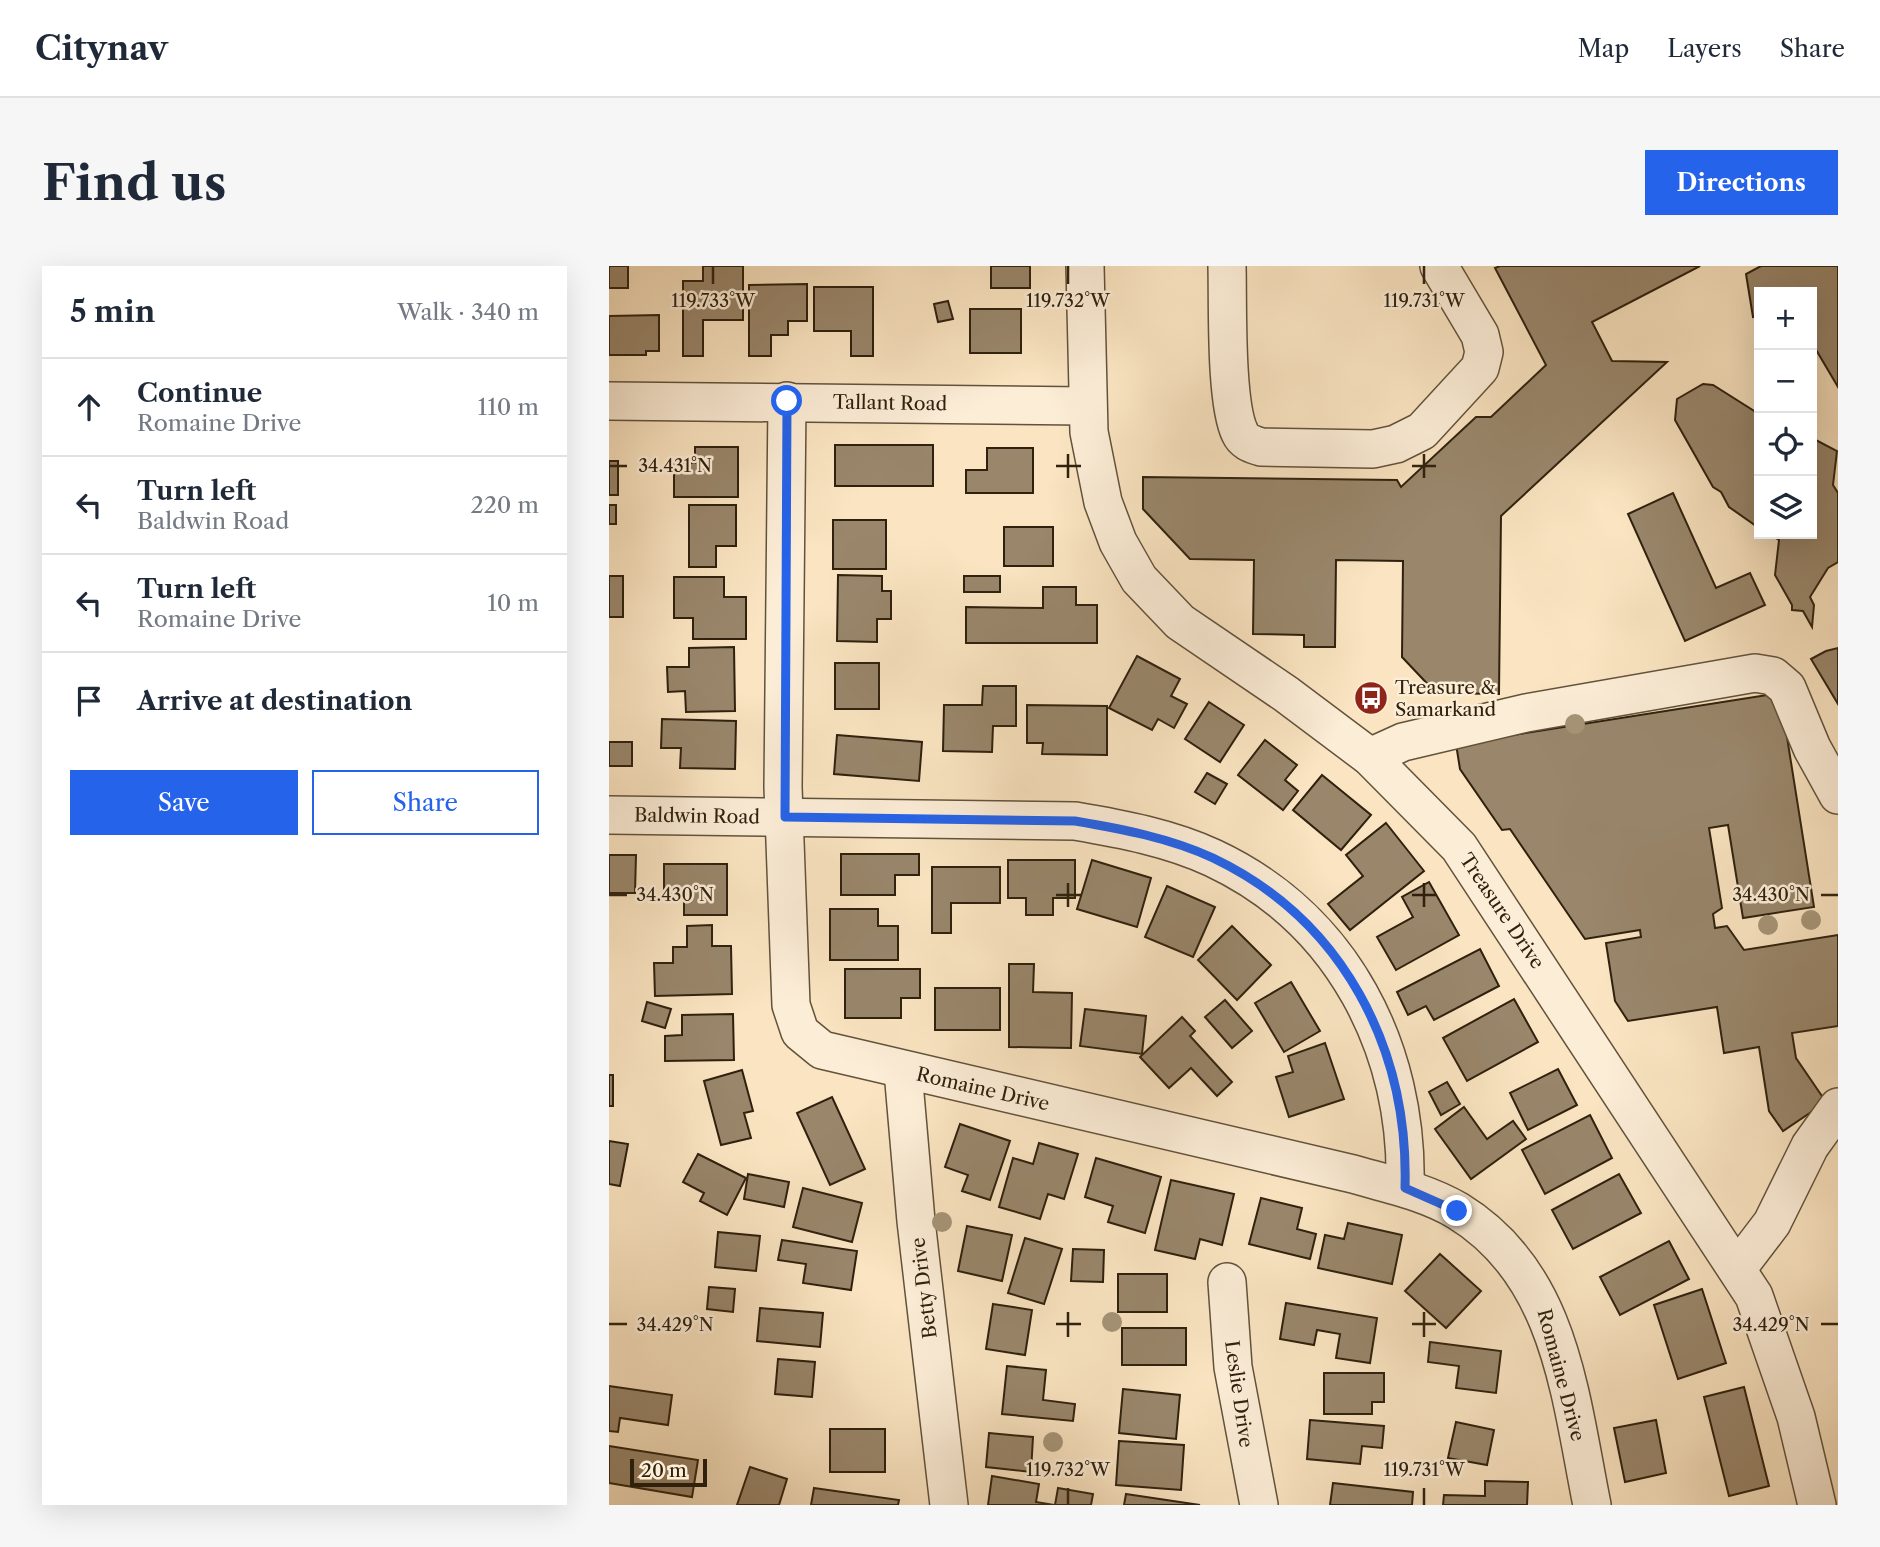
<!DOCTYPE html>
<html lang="en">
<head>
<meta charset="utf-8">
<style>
	body { margin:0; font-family:"Libre Caslon Text",serif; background:#f6f6f7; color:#1f2937 }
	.controls { position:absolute; right:21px; top:21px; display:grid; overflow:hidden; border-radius:0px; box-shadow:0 7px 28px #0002 }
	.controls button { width:63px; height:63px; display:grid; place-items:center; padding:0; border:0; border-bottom:2px solid #e0e1e3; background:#fff; color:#1f2937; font:35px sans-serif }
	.scale { position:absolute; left:21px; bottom:18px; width:77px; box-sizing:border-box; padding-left:7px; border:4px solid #2f210e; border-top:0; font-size:19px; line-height:24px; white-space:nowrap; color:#2f210e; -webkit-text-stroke:5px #fcedd7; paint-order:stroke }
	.stop { position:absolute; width:21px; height:21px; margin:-16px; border:5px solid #2563eb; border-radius:50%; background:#fff }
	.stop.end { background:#2563eb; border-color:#fff; box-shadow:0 2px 7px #0008 }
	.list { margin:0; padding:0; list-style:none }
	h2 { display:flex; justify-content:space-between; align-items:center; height:91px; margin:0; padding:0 28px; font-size:30px }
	h2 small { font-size:23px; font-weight:400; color:#747a83 }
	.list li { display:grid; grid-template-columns:46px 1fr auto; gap:21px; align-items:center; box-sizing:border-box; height:98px; padding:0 28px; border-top:2px solid #e0e1e3 }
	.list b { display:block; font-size:26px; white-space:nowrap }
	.list p { margin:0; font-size:23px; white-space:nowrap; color:#747a83 }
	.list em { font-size:23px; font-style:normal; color:#747a83 }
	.actions { display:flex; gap:14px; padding:21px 28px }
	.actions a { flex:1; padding:16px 0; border:2px solid #2563eb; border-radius:0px; text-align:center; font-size:24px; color:#2563eb }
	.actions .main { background:#2563eb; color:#fff }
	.icon { flex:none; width:38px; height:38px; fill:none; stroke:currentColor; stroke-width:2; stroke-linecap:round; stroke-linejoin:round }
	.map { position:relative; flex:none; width:1229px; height:1239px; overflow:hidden; border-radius:0px }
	header { display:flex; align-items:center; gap:42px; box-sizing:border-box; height:98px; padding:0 35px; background:#fff; border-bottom:2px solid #e0e1e3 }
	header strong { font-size:33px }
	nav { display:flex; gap:38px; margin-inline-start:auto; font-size:24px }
	.intro { display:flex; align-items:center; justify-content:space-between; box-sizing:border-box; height:168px; padding:0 42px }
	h1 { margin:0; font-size:49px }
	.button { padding:18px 32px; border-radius:0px; background:#2563eb; color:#fff; font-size:24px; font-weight:700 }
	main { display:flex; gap:42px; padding:0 42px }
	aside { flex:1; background:#fff; border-radius:0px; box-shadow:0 7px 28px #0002 }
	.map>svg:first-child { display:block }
</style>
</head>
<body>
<header>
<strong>Citynav</strong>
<nav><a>Map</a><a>Layers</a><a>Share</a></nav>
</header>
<div class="intro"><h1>Find us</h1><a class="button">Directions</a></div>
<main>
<aside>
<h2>5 min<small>Walk · 340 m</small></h2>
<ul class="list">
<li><svg class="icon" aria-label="ahead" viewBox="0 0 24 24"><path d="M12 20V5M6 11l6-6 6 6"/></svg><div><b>Continue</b><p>Romaine Drive</p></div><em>110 m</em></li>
<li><svg class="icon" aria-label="left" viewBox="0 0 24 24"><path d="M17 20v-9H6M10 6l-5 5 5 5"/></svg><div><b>Turn left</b><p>Baldwin Road</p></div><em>220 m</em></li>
<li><svg class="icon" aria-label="left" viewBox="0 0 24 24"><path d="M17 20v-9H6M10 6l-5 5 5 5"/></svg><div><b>Turn left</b><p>Romaine Drive</p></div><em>10 m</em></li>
<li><svg class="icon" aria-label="arrive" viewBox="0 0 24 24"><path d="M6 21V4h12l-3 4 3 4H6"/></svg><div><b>Arrive at destination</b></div></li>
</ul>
<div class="actions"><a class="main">Save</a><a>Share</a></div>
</aside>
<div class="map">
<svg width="1229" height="1239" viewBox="0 0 1229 1239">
	<rect width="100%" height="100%" fill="#fae4c1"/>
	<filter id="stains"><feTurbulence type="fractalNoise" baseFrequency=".00286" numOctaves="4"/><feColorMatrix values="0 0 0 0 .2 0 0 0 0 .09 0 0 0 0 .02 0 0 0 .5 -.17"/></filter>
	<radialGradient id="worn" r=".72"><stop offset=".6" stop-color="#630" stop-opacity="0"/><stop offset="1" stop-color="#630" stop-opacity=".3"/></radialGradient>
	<g fill="#99866b" stroke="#2f210e" stroke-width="2">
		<rect x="0" y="0" width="19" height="22"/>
		<path d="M94,0H134V54H94V90H74V15H94Z"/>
		<rect x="382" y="0" width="39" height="22"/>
		<path d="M891,0H1091L983,56L1003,95L1058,96L892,250L890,428L827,427L793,391L794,295L727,294L726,381H695V369L644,368L645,294L581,293L534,243V211L788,214L792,221L867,151H882L937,99L886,2Z"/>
		<path d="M1152,0H1229V121L1203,77V26H1150V50L1144,51L1137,8Z"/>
		<path d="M198,18V55H179V69H162V90H140V19Z"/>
		<path d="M205,21H264V90H242V65H205Z"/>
		<path d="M339,35L344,53L329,56L325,38Z"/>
		<rect x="361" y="43" width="51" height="44"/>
		<path d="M50,49V85H37V89H0V50Z"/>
		<path d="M1094,118L1104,119L1150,148V262L1120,241L1112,226L1104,221L1066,154L1068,133Z"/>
		<path d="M1203,172L1228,185L1224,219L1229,227V296L1219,302L1201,331L1205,339L1203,361L1194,345L1183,344V339L1166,309L1170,274L1160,268H1203Z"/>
		<rect x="226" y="179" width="98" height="41"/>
		<path d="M86,181H129V231H65V197H86Z"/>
		<path d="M378,182H424V227H357V204H378Z"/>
		<rect x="0" y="195" width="9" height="34"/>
		<path d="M1064,227L1107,322L1141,307L1156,339L1076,375L1019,248Z"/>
		<rect x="0" y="239" width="7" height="19"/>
		<path d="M80,239H127V280H107V301H80Z"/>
		<rect x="224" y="254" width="53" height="49"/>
		<rect x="395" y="261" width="49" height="39"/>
		<path d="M229,309L273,310V325H282V353H268V376L228,375Z"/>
		<rect x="0" y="310" width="14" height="41"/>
		<rect x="355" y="310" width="36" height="16"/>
		<path d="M65,311H115V331H137V373H84V352H65Z"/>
		<path d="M434,321H467V339H488V377H357V341L434,342Z"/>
		<path d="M125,381L126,445L77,446L76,425L59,426L58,401H80V382Z"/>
		<path d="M1229,382V438L1202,393L1217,385Z"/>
		<path d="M528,390L571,413L562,430L578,438L565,462L549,453L543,464L500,442Z"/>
		<rect x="226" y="397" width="44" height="46"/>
		<path d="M374,420H407V460H384L383,486L334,485L335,439H373Z"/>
		<path d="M1171,427L1205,641L1134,652L1119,559L1100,562L1113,642L1104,648L1106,662L1118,660L1135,684L1229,669V760L1183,767L1187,792L1217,836L1174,865L1160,845L1150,781L1115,787L1108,741L1019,755L1006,735L997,677L1032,671L1031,664L976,673L901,563L893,564L851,503L847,478Z"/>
		<path d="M600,436L635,459L611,496L576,473Z"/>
		<path d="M418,439L498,440V489L433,488L434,477H418Z"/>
		<path d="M53,453L127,455L126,503L71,502L72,482H52Z"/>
		<path d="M228,469L313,476L310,515L225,508Z"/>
		<path d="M656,474L688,499L676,514L689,525L674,544L629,509Z"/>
		<rect x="0" y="476" width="23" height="24"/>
		<path d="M598,507L618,518L606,538L586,526Z"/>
		<path d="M713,509L762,549L732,584L684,544Z"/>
		<path d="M777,557L815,605L741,664L719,638L754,610L737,589Z"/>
		<path d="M232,588H310V609H286V629H232Z"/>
		<path d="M0,589H27L26,627H0Z"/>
		<path d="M399,594H466V632H444V649H417V632H399Z"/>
		<path d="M483,594L542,612L528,661L468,643Z"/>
		<path d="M55,598H118V649H75V631H55Z"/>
		<path d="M323,601H391V637H342V667H323Z"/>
		<path d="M820,616L850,669L787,704L768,671L804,651L793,631Z"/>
		<path d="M558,620L606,641L584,691L536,671Z"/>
		<path d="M221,643H269V660H289V694H221Z"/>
		<path d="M103,659V680H122L123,728L46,730L45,697H64V681H78V660Z"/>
		<path d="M623,660L662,699L628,734L589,694Z"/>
		<path d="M871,683L890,720L825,754L817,740L799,749L788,726Z"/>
		<path d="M400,698H425L424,726L463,727L462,782L400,781Z"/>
		<path d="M236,703H311V732H292V752H236Z"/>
		<path d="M682,716L711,765L675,786L646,737Z"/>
		<rect x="326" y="722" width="65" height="42"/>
		<path d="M905,733L929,776L858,815L834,772Z"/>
		<path d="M616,734L643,765L623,782L596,751Z"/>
		<path d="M38,736L62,743L56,762L33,755Z"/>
		<path d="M476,743L537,750L533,788L471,780Z"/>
		<path d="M124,748L125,794L56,795V770L73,769V749Z"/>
		<path d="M573,751L586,765L581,770L623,816L608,830L582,802L560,822L531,791Z"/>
		<path d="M716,777L735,833L680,851L667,811L684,806L679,790Z"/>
		<path d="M949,803L968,839L919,864L901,827Z"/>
		<path d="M133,804L144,845L135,847L142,872L112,879L95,815Z"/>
		<rect x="0" y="809" width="4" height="31"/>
		<path d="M838,816L851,838L832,849L820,826Z"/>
		<path d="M223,831L256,903L221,919L188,847Z"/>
		<path d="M855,841L878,873L904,855L917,873L862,913L826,863Z"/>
		<path d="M981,849L1003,892L936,928L913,884Z"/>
		<path d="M351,858L401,875L381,934L353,925L359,909L336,901Z"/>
		<path d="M0,875L19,878L11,920L0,918Z"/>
		<path d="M430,877L469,888L455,933L439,928L431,953L390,941L404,892L424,898Z"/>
		<path d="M89,888L137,912L118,949L91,935L95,927L74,916Z"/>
		<path d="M487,892L552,911L536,967L499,956L504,940L476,931Z"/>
		<path d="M139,908L180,916L175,941L135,933Z"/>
		<path d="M1010,908L1032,947L964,983L943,944Z"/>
		<path d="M562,914L625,928L613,979L591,973L586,993L546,984Z"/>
		<path d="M194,922L253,937L243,976L184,961Z"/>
		<path d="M652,932L693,942L688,963L707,968L701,993L640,978Z"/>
		<path d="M739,957L793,969L783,1018L709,1002L716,969L735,973Z"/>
		<path d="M358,960L403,969L393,1015L349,1005Z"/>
		<path d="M109,966L151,970L147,1005L106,1001Z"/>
		<path d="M416,972L453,983L435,1038L399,1027Z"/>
		<path d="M173,974L248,985L242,1024L194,1017L197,998L169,994Z"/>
		<path d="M1060,975L1080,1013L1011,1049L991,1011Z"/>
		<path d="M464,983L495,984L494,1016L462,1015Z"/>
		<path d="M831,988L872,1025L837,1062L796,1025Z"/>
		<rect x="509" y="1008" width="49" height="38"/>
		<path d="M100,1021L126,1023L124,1046L98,1043Z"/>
		<path d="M1093,1023L1117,1097L1069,1113L1045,1039Z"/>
		<path d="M677,1037L768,1052L761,1097L727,1092L731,1068L708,1064L705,1079L671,1073Z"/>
		<path d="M384,1038L423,1044L416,1089L377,1083Z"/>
		<path d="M151,1042L214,1047L211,1081L148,1075Z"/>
		<rect x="513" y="1062" width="64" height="37"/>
		<path d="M821,1076L892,1085L887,1127L847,1122L850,1100L819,1096Z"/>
		<path d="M169,1093L206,1096L203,1131L166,1128Z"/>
		<path d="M398,1100L437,1104L434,1134L466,1138L464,1155L393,1148Z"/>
		<path d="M715,1107H775V1136H763V1148H715Z"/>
		<path d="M0,1120L63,1129L59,1159L11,1152L9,1166L0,1165Z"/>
		<path d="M1135,1121L1160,1220L1120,1230L1095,1131Z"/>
		<path d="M514,1123L571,1129L567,1173L510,1167Z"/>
		<path d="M701,1154L775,1160L773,1182L753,1180L751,1198L698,1193Z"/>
		<path d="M1047,1154L1057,1207L1016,1216L1005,1162Z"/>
		<path d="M847,1156L885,1164L878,1199L839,1192Z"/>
		<rect x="221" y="1163" width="55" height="43"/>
		<path d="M380,1167L424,1171L422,1206L377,1201Z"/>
		<path d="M510,1175L575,1179L572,1224L507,1219Z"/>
		<path d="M0,1180L89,1194L83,1231L0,1217Z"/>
		<path d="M141,1201L178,1213L170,1239H128Z"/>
		<path d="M383,1210L430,1218L427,1236L445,1239H379Z"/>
		<path d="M876,1215L919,1216L918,1239H834L835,1229L876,1230Z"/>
		<path d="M724,1217L804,1226L803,1239H721Z"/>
		<path d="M205,1222L290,1234L289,1239H202Z"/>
		<path d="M449,1222L484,1228L482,1239H446Z"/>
		<path d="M517,1228L591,1239H515Z"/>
	</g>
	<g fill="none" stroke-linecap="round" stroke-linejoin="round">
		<g stroke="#62523b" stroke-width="40">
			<g id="minor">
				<path d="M476,0L480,166L494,236L509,276L530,313L571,356L677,428L761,491L850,581L1145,1030L1187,1151L1208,1239"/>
				<path d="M618,0C619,37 616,137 631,167C635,176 643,178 652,181L764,183L787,178L813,165L871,102L875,86L871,69L830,0"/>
				<path d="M0,135L477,140"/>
				<path d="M178,135L174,521L182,739L191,766L213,784L744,908C779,918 817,926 849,945C952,1008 961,1130 983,1239"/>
				<path d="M761,491L794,476L917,447L1146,407L1164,410L1178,422L1203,482L1229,529"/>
				<path d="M0,549L466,555C513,563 561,572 604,592C734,653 800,783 796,922"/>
				<path d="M294,805L307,955L340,1239"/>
				<path d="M1128,1003L1163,957L1201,880L1229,841"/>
				<path d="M618,1016L624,1101L650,1239"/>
			</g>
		</g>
		<use href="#minor" stroke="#fcedd7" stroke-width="37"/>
	</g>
	<g fill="#a69477">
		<circle cx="966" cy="458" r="10"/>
		<circle cx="1202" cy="654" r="10"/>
		<circle cx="1159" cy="659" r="10"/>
		<circle cx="333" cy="956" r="10"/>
		<circle cx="503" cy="1056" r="10"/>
		<circle cx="444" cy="1176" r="10"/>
	</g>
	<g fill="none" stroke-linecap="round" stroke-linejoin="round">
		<path stroke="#2563eb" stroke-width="9" d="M178,135L176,551L466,555C513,563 561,572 604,592C734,654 800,782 796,922L848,945"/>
	</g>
	<path fill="none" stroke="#2f210e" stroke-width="2.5" d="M104,0V18M459,0V18M815,0V18M459,188V212M815,188V212M0,200H18M447,200H472M803,200H827M459,617V641M815,617V641M0,629H18M447,629H472M803,629H827M1212,629H1229M459,1046V1071M815,1046V1071M0,1058H18M447,1058H472M803,1058H827M1212,1058H1229M459,1222V1239M815,1222V1239"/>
	<defs>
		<g id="bus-disc" transform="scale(1.75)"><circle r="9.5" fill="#8f2418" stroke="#fcedd7"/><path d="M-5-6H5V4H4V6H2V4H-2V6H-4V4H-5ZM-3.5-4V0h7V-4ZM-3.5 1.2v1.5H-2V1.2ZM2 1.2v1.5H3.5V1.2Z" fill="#fff"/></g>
	</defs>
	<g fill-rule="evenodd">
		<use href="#bus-disc" x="762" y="432"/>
	</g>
	<g text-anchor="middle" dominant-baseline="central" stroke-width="5" stroke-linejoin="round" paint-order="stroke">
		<g font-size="19" fill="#2f210e" stroke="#fcedd7">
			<text transform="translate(281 137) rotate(1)">Tallant Road</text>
			<text transform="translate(88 550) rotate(1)">Baldwin Road</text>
			<text transform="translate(893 645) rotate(56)">Treasure Drive</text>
			<text transform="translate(374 823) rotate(13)">Romaine Drive</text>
			<text transform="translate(315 1022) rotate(-97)">Betty Drive</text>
			<text transform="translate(952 1109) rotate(75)">Romaine Drive</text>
			<text transform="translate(630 1128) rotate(82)">Leslie Drive</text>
		</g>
		<g font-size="19" fill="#2f210e" stroke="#fcedd7" text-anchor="start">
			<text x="786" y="421">Treasure &amp;<tspan x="786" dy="22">Samarkand</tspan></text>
		</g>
	</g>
	<g font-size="18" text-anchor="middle" fill="#2f210e" stroke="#fcedd7" stroke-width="5" stroke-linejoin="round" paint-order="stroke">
		<text x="104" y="41">119.733°W</text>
		<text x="459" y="41">119.732°W</text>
		<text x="815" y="41">119.731°W</text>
		<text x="66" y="206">34.431°N</text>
		<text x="66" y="635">34.430°N</text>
		<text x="1162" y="635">34.430°N</text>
		<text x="66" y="1065">34.429°N</text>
		<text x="1162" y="1065">34.429°N</text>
		<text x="459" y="1210">119.732°W</text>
		<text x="815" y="1210">119.731°W</text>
	</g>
	<rect width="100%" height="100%" filter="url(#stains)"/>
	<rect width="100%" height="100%" fill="url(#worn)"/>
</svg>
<div class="controls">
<button>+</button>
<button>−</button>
<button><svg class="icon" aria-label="locate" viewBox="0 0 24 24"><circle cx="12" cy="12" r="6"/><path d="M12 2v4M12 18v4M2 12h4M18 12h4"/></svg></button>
<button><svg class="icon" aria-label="layers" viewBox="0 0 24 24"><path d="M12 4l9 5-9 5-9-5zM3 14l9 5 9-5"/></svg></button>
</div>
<div class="scale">20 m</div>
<div class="stop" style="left:178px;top:135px"></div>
<div class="stop end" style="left:848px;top:945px"></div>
</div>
</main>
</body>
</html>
